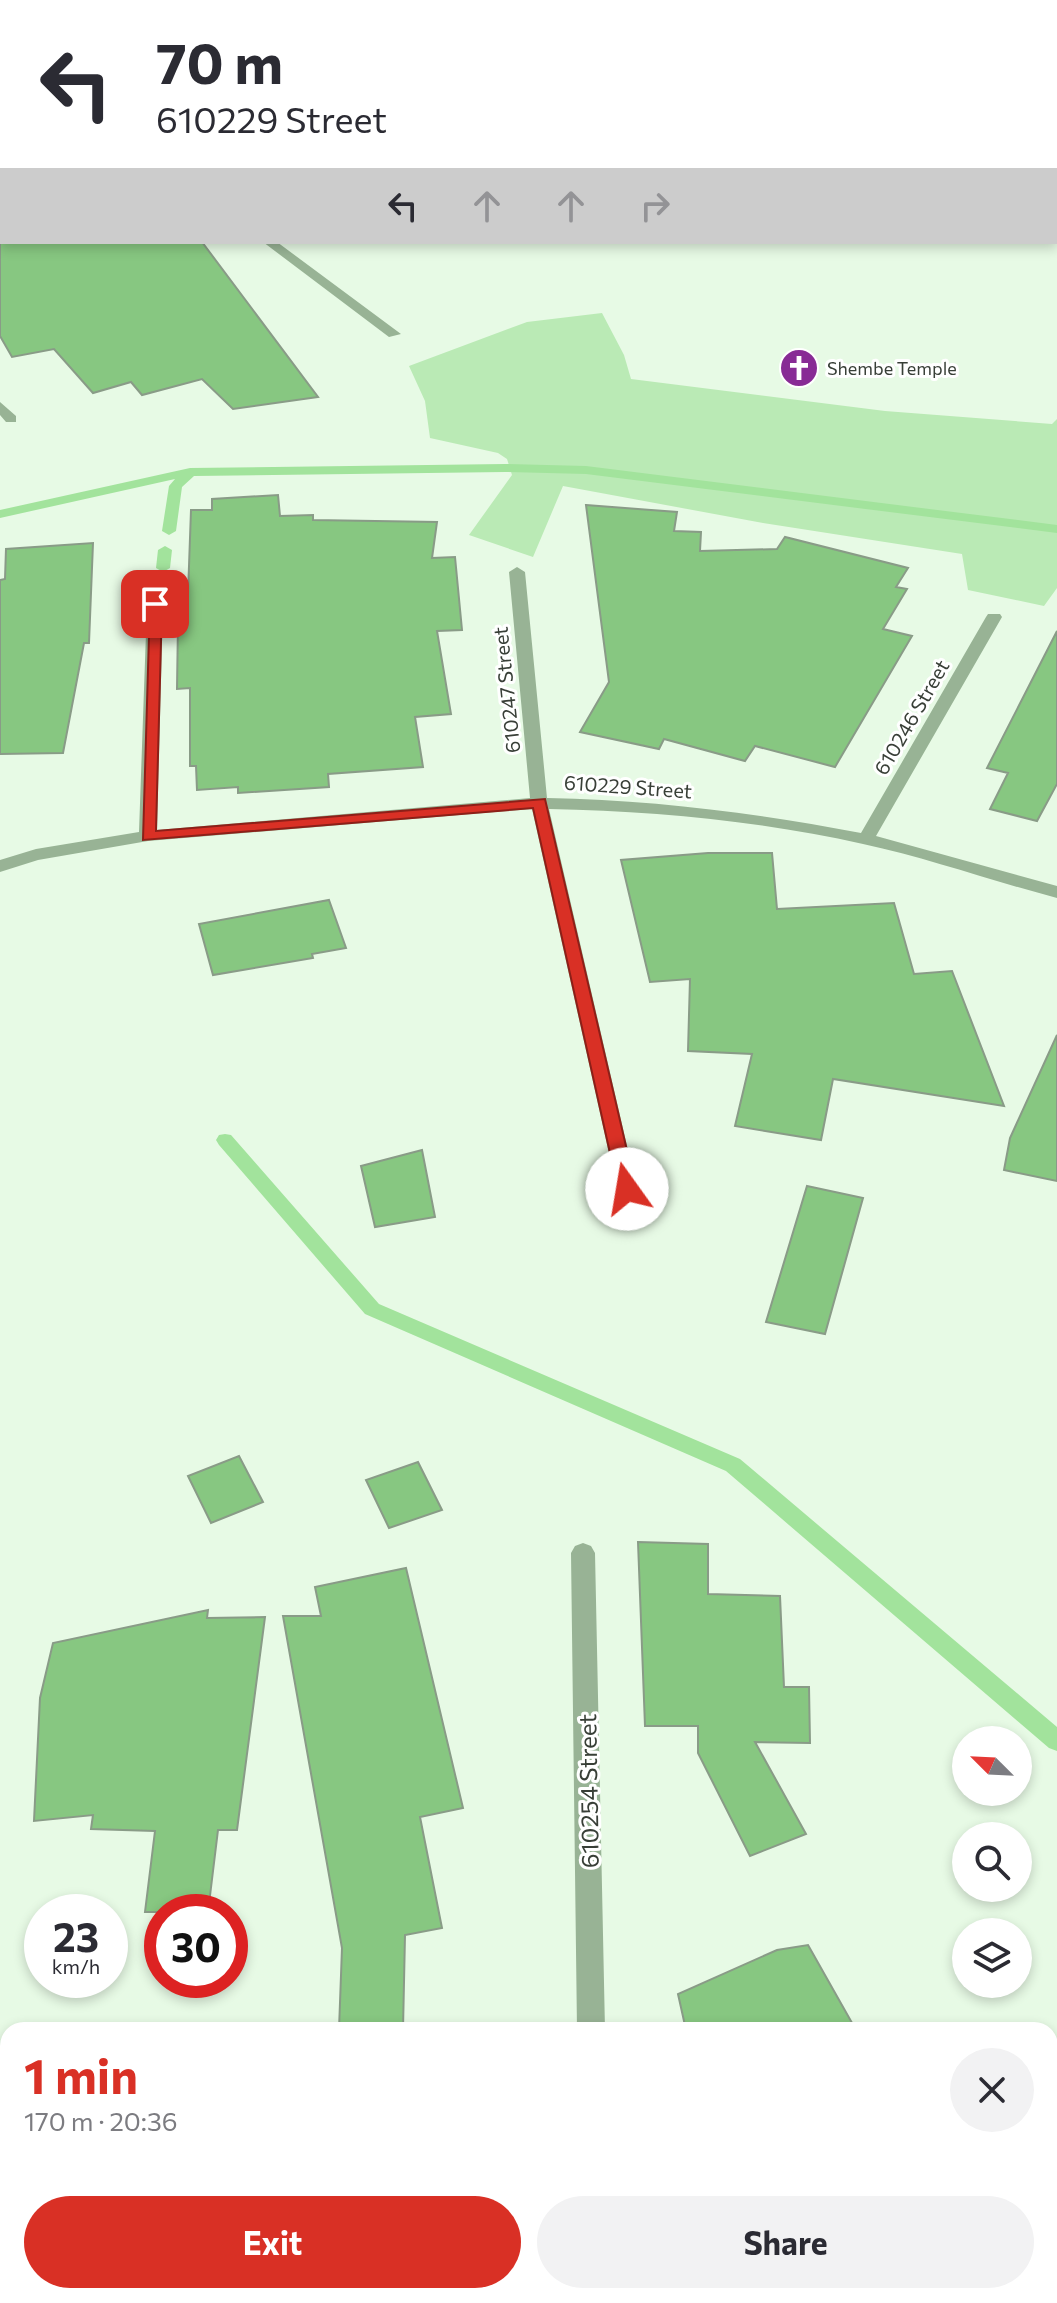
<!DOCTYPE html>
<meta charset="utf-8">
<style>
:root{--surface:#fff;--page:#f2f2f3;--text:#2b2b33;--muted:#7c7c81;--accent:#d93025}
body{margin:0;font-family:Commissioner,sans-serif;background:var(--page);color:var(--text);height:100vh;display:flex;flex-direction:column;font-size:30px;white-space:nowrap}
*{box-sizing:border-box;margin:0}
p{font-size:26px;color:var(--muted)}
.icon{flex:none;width:44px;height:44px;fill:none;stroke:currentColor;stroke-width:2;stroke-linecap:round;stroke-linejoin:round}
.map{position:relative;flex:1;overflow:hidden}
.drawer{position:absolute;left:0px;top:2022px;width:1058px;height:282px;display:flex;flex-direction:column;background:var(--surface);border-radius:24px 24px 0 0;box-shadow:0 4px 12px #0003}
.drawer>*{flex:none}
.guide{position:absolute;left:0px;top:0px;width:1058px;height:244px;box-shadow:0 4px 12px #0003;background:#fff;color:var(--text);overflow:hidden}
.needle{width:52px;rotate:294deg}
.fabs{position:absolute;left:952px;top:1726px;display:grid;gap:16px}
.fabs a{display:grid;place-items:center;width:80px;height:80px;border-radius:50%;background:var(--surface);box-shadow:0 4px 12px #0003;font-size:40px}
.speed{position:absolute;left:24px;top:1894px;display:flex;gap:16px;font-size:40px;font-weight:700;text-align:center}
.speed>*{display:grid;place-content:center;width:104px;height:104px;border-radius:50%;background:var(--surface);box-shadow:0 4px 12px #0003;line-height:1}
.speed small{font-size:20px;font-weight:400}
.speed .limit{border:12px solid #d22;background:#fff;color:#111}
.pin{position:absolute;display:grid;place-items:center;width:68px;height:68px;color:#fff;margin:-34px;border-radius:16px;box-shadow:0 4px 12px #0006}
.me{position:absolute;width:88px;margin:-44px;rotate:347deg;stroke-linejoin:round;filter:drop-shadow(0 0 6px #0008)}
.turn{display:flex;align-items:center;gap:28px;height:168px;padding:0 24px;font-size:36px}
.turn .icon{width:104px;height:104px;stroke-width:2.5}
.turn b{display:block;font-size:56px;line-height:68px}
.lanes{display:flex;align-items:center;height:76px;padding:0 24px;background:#0003;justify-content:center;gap:40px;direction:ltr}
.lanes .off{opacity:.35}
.round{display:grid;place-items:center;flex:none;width:84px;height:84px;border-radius:42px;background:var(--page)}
.head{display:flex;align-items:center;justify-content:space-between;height:136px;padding:0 24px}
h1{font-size:48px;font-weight:700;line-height:60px;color:var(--accent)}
.cta{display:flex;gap:16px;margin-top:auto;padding:16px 24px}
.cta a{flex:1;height:92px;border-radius:48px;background:var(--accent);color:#fff;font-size:32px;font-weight:700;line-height:92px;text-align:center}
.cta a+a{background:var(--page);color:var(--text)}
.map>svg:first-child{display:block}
.green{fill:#baeab5}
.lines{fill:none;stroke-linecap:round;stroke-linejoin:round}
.stream{fill:#a2e39c;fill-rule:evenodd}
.building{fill:#87c781;stroke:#899b87;stroke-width:2}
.minor{fill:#98b395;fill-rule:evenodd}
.route{fill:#d93025;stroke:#8d1f18;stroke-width:2}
.labels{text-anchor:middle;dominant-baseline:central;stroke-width:6;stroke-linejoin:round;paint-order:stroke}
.far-poi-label{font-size:18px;fill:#383f37;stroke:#fff;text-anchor:start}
.street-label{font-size:20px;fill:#383f37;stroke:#fff}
.near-street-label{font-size:24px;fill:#383f37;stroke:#fff}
</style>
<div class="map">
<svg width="1057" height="2303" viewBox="0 0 1057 2303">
<rect width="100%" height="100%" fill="#e7fae5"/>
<path class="green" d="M602,313l22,42 7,24 254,32 167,13 5,-5v169l-13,18 -76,-16 -6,-36 -199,-31 -200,-37 -30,71 -64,-22 43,-60 -5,-16 -9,-6 -68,-15 -5,-37 -16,-35 118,-44z"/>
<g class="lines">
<path class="stream" d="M505,464l81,2 471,59v8l-471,-59 -81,-2 -311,4 -12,11 -6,44 -7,4 -7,-4 7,-45 6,-7 -175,39v-8l190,-42z
M165,546l7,4 -2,18 -7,4 -7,-4 2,-18z
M225,1134l6,1 148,169 361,155 317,268v24l-8,-3 -323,-277 -361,-157 -146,-169 -3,-5 3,-5z"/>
</g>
<path class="building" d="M0,242h202l116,155 -85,12 -31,-30 -60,16 -11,-13 -38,11 -39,-44 -42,8 -12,-21z
M278,495l2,21 33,-1v5l124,2 -5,36 23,-1 7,73 -25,1 14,83 -36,3 8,50 -95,7 1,13 -91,6v-6l-41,3 -1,-24h-6v-78l-13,1 1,-67h9l4,-112h21v-11z
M586,505l91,7 -3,19 27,1 -1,19 77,-2 8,-12 123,31 -12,19 11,2 -24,40 29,7 -77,131 -80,-21 -10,15 -81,-22 -5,10 -79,-17 29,-50z
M93,543l-4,100h-5l-21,110 -63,1v-174l5,-1 1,-30z
M1057,631v153l-20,37 -47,-12 18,-36 -21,-5z
M708,853h64l5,56 117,-6 20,71 38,-3 52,135 -171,-27 -12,61 -86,-14 17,-72 -64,-3 2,-72 -40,3 -29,-122z
M329,900l17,48 -34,6 1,4 -100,17 -14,-51z
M1057,1035v146l-53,-11 6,-32z
M422,1150l13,67 -60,10 -14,-61z
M807,1186l56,12 -38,136 -59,-12z
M239,1456l24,46 -52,21 -23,-47z
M418,1462l24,48 -53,18 -23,-48z
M638,1542l70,2v50l72,2 4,91h25l1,56 -55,-1 51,92 -56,22 -52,-103v-27h-53z
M406,1568l57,240 -43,9 22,111 -37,7 -2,95h-64l3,-82 -59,-332h38l-6,-29z
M208,1610l-1,8 58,-1 -28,213h-19l-10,82h-63l10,-81 -64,-2 2,-14 -59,6 6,-123 13,-55z
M808,1945l48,85h-170l-8,-36 99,-44z"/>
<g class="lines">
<path class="minor" d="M132,0h10v2h-10z
M535,0h12l1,2h-12z
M2,219v8l-2,1v-8z
M263,242h14l124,92 -12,3z
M0,402l16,14v6h-10l-6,-7z
M517,567l8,5 22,226c107,2 209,15 314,35l125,-216 2,-3h12l2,3 -126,219 181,50v12c-65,-17 -129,-40 -194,-54 -103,-23 -208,-33 -314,-35l88,380 -10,7 -10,-7 -85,-380 -384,32 -110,19 -38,12v-12l36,-11 103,-17 8,-228 8,-5 8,5 -6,226 373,-32 -21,-226z
M583,1543l8,3 4,7 10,477h-28l-6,-477 4,-7z
M580,2296h30v7h-30z"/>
</g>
<path class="route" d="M150,601l12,3 -6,227 389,-32 91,390 -2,5h-13l-3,-5 -85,-381 -390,32z"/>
<defs>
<symbol id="church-disc" viewBox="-11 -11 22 22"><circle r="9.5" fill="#882b95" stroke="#fff"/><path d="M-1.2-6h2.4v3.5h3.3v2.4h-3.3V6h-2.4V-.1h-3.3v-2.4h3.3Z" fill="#fff"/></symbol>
</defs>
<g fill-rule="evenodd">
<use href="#church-disc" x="777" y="346" width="44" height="44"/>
</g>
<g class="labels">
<g class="far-poi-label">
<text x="827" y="368">Shembe Temple</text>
</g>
<g class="street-label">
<text transform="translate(506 690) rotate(-96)">610247 Street</text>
<text transform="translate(911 717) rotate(-60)">610246 Street</text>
<text transform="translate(628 786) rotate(4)">610229 Street</text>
</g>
<g class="near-street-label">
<text transform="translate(588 1791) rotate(-91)">610254 Street</text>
</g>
</g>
</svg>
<div class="fabs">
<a><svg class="needle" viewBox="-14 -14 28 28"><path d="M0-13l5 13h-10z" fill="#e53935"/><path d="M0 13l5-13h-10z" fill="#7c7c81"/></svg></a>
<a><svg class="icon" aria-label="search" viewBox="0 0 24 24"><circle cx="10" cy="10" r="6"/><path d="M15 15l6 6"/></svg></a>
<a><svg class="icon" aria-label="layers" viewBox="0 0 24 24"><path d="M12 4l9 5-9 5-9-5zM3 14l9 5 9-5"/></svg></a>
</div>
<div class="speed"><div>23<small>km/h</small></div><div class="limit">30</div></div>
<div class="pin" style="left:155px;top:604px;background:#d93025"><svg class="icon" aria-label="arrive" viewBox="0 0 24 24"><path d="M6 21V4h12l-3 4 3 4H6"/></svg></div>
<svg class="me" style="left:627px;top:1189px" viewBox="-20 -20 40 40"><circle r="19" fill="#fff"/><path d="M0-13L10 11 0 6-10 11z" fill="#d93025"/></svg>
<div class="guide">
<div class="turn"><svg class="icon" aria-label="left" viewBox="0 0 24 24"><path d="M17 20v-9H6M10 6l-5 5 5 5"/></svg><div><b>70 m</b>610229 Street</div></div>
<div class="lanes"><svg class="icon" aria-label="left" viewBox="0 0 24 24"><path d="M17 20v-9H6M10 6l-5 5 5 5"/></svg><svg class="icon off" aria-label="ahead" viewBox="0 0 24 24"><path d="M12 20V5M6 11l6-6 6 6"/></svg><svg class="icon off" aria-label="ahead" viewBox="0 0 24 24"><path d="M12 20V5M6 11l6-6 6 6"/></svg><svg class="icon off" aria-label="right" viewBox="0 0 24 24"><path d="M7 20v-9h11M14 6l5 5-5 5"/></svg></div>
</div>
<section class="drawer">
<div class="head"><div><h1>1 min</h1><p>170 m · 20:36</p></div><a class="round"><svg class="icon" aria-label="close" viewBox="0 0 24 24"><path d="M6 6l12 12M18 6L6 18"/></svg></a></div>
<div class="cta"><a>Exit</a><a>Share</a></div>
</section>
</div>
